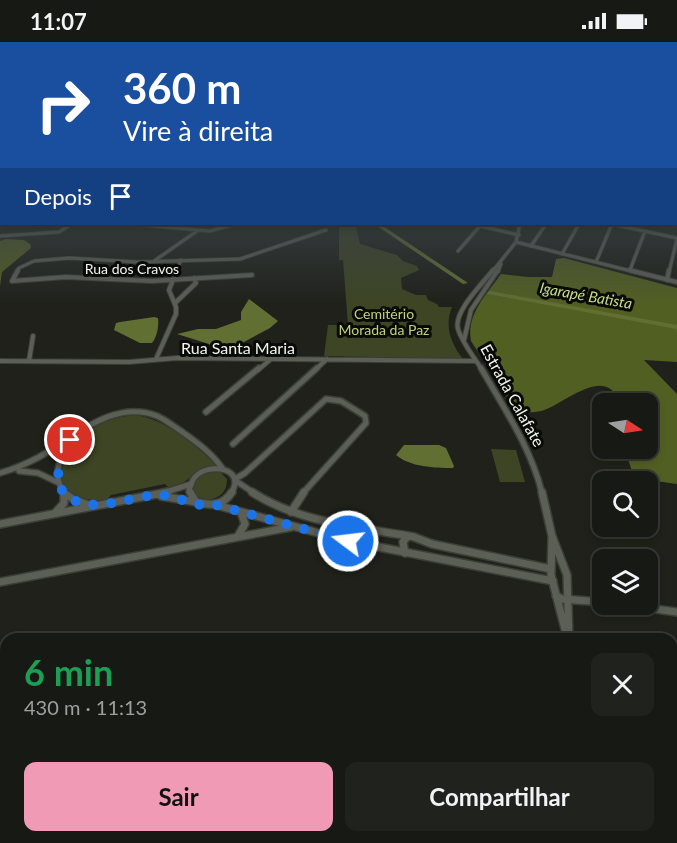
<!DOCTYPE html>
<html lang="pt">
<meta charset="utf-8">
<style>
:root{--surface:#171914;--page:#20221d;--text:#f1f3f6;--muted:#9ea0a0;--line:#363834;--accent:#f09ab5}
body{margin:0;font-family:Lato,sans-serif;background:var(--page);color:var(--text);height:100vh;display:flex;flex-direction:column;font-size:22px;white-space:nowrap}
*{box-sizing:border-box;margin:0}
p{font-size:20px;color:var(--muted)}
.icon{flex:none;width:33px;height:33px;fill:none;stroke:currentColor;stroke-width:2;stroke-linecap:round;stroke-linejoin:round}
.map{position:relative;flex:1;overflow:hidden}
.details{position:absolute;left:0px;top:591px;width:678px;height:210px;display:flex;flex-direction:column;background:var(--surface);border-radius:18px 18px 0 0;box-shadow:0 3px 9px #0003,0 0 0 2px var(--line)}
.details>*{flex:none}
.guide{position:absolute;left:0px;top:0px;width:678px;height:183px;box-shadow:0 3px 9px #0003,0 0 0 2px var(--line);background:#1a4fa0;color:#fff;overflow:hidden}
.needle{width:39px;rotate:102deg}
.controls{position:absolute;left:592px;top:351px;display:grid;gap:12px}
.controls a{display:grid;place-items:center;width:66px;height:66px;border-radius:12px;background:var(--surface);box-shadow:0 3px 9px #0003,0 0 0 2px var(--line);font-size:30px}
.pin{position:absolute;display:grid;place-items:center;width:51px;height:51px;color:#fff;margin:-26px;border:3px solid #fff;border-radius:50%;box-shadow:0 2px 6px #0007}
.me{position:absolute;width:66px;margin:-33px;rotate:285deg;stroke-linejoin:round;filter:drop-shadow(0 0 4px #0008)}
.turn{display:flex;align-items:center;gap:21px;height:126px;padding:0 24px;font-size:27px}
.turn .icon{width:78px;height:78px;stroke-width:2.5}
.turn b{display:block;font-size:42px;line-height:51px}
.then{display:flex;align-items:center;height:57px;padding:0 24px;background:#0003;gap:12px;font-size:22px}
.round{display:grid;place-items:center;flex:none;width:63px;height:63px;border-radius:12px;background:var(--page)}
.summary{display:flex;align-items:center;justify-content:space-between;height:102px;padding:0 24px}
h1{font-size:36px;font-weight:700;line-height:45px;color:#1e9e55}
.button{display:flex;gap:12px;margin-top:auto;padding:12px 24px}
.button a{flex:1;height:69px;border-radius:12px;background:var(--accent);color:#111;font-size:24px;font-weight:700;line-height:69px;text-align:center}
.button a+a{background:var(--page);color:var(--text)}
.status{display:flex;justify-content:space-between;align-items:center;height:42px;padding:0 30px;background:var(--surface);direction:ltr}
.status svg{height:16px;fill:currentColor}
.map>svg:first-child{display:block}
.green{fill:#3d4524}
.forest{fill:#525f23}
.water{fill:#616f33}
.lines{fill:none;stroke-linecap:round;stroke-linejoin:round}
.river{fill:#616f33;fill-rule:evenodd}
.minor-far4-casing{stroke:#3c3e38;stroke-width:4.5}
.minor-far3-casing{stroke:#3c3e38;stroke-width:6}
.minor-far2-casing{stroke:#3c3e38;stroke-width:8}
.minor-far1-casing{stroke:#3c3e38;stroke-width:10}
.minor-casing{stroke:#3c3e38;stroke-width:11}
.minor-far4{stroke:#5c5f56;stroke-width:3}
.minor-far3{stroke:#5c5f56;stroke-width:4}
.minor-far2{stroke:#5c5f56;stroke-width:5}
.minor-far1{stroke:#5c5f56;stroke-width:7}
.minor{stroke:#5c5f56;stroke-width:8}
.route{stroke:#1a73e8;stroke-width:10;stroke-dasharray:0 18}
.labels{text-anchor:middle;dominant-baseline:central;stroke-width:6;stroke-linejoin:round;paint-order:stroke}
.far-street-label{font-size:14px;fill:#f2f4ee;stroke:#090a07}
.far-park-label{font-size:14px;fill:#bed47d;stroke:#090a07}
.far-water-label{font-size:15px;font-style:italic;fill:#c8de86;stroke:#090a07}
.street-label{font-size:16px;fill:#f2f4ee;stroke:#090a07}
</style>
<div class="status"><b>11:07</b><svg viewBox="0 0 49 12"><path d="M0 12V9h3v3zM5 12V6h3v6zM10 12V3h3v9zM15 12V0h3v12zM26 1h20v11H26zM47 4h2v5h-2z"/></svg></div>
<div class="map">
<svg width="677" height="801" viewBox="0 0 677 801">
<rect width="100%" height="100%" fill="#1f211a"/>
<path class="green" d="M339,185h17l4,17 37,11 6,6 14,5 2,4 -18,8 1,11 14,6h10l2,5 9,4 2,3h13c-8,19 -1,37 11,52l-139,-3 4,-31h20l-5,-65h-4z
M135,373c30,4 60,29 81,50 -18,4 -29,18 -46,24l-5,-5 -54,11 -5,6c-31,0 -61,-16 -39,-50 4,-5 7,-11 12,-15 16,-13 35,-19 56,-21z
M491,407l25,1 9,32h-25z
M215,429l6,2 6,6c1,21 -24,27 -36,12l1,-8 13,-11z"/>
<path class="forest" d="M6,197l18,1 6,4 1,4 -29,24 -2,14v-45z
M564,216l113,30v74l-33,-2 33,34v90l-43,-6 -9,-29 23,-1v-44l-29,-1c-12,-41 -57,3 -78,8 -11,2 -18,2 -27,-3l-43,-67c-5,-27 16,-47 30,-67l27,3h24l4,-18z"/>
<path class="water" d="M249,257l29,22 -8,7 -43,23h-14l1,-2 -5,-5 -32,-10 21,-5h18l25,-9v-8z
M154,275l4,1c1,8 -1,19 -6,25h-12l-26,-13 2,-7 4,-1z
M404,403h35l7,3 8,18 -1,2c-18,0 -43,-1 -57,-13z"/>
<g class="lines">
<path class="river" d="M374,182h6l88,59 -5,1z
M490,249l187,34v4l-189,-35 -1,-1z"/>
<defs>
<path id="minor-far4" d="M130,182l80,7 25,-7
M611,182l66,14
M672,182l5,1
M0,194l59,-4 13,-8
M516,200l119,30
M531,204l15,-22
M458,209l22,-25 39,9
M562,212l17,-30
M154,219l43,-30
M596,220l16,-38
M630,228l15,-39
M17,230l2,-4 15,-7 35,-3 68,4 103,-3 86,-29
M176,230l5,-12
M492,230l24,-30 4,-18
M498,230l3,-8
M669,230l8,-33"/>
<path id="minor-far3" d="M18,228l-6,11 54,-4 86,4 100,-6
M629,228l48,12
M667,238l2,-10
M175,261l21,-20 -2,-5
M464,298l7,-30 27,-40
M156,317l20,-45v-7l-7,-17 8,-20
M0,319l129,1 48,-4 298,3
M29,319l4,-25
M258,328l13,-11
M315,328l12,-11
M482,328c-7,-12 -20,-27 -24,-41 -5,-17 25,-46 35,-59"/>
<path id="minor-far2" d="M481,326c23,40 50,80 61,125
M206,370l53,-44
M233,402l84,-76
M19,429l19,2 19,9
M0,431c14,-4 26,-9 39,-16 35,-20 74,-58 118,-41 9,4 16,10 24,15 15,11 30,21 41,37
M235,437l10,-6 81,-74 15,2 24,15 1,7 -63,70
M236,439l18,12
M65,451c-15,-18 -4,-37 7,-54
M163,451l28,-9
M191,451l-2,-3c2,-4 3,-10 6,-13 15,-16 52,-8 36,16"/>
<path id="minor-far1" d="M63,450l10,7 18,7
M190,450l6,10c15,4 27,4 36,-10
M252,450c47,31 108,35 162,45l18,7 119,25
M542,450l10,44 15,39 2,64
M161,454l35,6
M216,463l132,36 205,40
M291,470l13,-20
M55,471l9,-10v-9
M0,482l168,-32
M238,494l7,-12 -4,-12
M552,495l-1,38 16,62
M358,501l5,-8 -2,-8
M405,511l-2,-11 4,-5
M0,540l291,-55
M556,554l6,3 41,3
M620,562l57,8"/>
<path id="minor" d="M672,771l5,1
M599,795l1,6"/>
</defs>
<use href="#minor-far4" class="minor-far4-casing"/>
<use href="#minor-far3" class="minor-far3-casing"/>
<use href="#minor-far2" class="minor-far2-casing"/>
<use href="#minor-far1" class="minor-far1-casing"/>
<use href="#minor" class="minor-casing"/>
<use href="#minor-far4" class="minor-far4"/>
<use href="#minor-far3" class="minor-far3"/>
<use href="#minor-far2" class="minor-far2"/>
<use href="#minor-far1" class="minor-far1"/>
<use href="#minor" class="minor"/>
</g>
<linearGradient id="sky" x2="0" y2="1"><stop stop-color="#11120e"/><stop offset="0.57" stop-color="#3c4349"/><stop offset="1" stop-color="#3c4349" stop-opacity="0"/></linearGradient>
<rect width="677" height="263" fill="url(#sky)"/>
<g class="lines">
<path class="route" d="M70,398l-9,16 -4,26c20,41 68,14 101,13 19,0 39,14 58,10l132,36"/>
</g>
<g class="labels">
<g class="far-street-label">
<text x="132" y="226">Rua dos Cravos</text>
</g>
<g class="far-park-label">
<text x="384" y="271">Cemitério<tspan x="384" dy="16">Morada da Paz</tspan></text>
</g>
<g class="far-water-label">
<text transform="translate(586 253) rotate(10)">Igarapé Batista</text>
</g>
<g class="street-label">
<text x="238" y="305">Rua Santa Maria</text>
<text transform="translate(513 353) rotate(61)">Estrada Calafate</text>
</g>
</g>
</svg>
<div class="controls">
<a><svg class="needle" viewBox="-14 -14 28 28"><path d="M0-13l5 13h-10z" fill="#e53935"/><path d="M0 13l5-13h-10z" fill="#9ea0a0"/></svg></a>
<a><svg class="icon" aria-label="search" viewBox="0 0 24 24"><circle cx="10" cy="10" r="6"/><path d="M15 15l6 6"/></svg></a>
<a><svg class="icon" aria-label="layers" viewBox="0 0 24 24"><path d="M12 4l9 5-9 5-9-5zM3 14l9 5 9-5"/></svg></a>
</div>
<div class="pin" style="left:70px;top:398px;background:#d93025"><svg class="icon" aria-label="arrive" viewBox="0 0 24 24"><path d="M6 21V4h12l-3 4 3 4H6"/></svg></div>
<svg class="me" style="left:348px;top:499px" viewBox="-20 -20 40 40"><circle r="17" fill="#1a73e8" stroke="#fff" stroke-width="3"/><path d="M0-11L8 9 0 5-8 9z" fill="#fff"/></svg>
<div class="guide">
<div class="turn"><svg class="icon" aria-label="right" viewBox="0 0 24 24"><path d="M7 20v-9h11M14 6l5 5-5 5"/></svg><div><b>360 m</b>Vire à direita</div></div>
<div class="then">Depois<svg class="icon" aria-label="arrive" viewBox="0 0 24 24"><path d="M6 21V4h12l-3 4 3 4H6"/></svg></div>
</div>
<section class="details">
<div class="summary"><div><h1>6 min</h1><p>430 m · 11:13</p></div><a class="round"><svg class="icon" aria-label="close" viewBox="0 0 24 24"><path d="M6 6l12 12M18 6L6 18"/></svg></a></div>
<div class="button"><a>Sair</a><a>Compartilhar</a></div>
</section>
</div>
